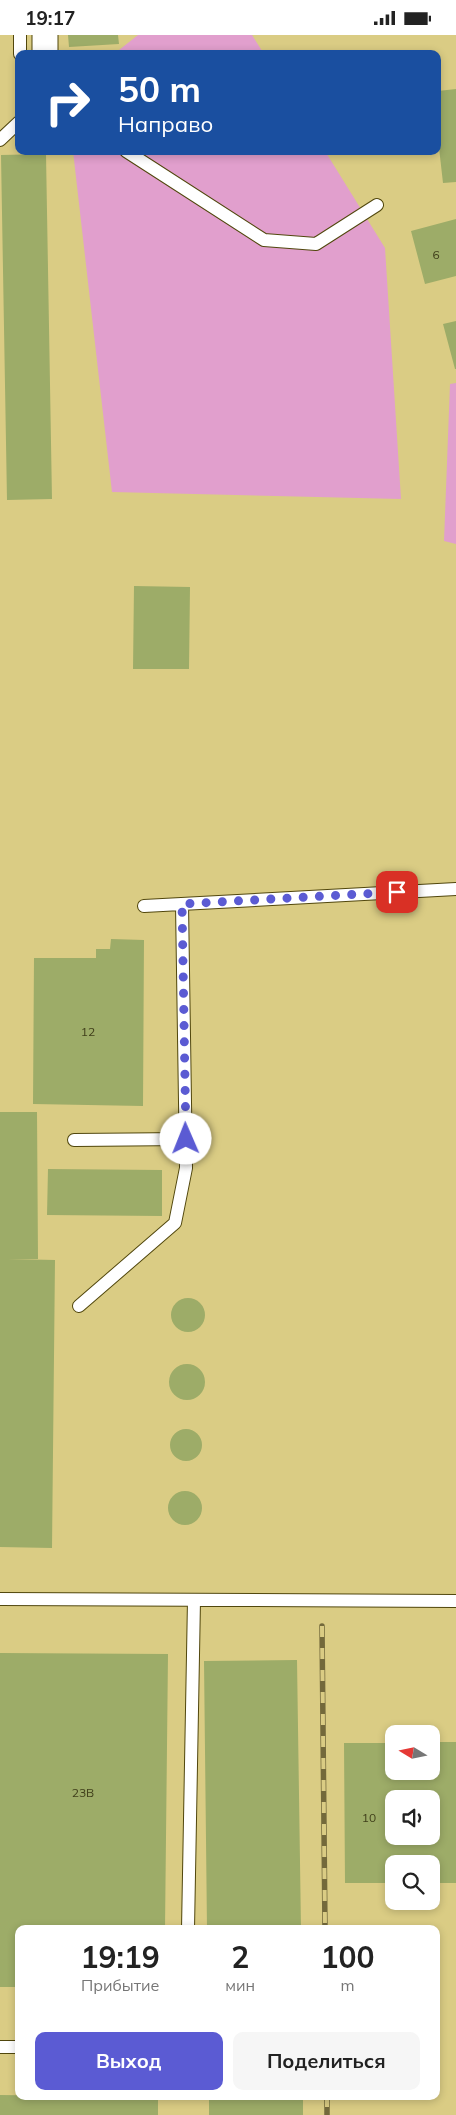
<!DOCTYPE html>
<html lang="ru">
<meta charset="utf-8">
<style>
:root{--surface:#fff;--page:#f6f6f6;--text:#222;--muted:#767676;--accent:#5b5bd3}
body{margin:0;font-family:Mulish,sans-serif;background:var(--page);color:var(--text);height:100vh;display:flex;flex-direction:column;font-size:19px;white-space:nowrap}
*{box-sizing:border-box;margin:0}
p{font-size:16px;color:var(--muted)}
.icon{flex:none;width:28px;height:28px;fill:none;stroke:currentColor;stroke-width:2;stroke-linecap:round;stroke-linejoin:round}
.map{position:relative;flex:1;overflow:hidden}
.details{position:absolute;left:15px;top:1890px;width:425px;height:175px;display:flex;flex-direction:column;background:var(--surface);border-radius:10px;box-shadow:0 2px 8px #0003}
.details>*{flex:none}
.banner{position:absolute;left:15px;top:15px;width:426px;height:105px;border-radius:10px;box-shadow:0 2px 8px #0003;background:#1a4fa0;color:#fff;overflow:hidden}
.needle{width:32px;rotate:280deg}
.tools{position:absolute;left:385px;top:1690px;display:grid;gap:10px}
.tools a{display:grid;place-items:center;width:55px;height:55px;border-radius:10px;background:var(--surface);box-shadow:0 2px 8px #0003;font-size:25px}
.pin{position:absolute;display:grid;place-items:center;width:42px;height:42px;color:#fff;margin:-21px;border-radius:10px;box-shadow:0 2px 8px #0006}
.me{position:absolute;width:55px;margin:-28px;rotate:359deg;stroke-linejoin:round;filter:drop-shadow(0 0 4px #0008)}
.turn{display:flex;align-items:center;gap:18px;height:105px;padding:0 20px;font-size:22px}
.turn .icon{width:65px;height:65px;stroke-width:2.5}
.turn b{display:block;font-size:35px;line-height:42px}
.eta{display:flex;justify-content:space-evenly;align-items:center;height:85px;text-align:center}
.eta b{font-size:30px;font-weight:700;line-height:35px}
.action{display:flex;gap:10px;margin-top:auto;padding:10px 20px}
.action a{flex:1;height:58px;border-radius:10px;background:var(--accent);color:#fff;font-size:20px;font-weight:700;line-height:58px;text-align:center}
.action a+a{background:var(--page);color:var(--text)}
.status{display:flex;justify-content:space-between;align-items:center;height:35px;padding:0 25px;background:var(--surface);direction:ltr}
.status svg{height:14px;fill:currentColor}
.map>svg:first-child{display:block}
.green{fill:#e19fcd}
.building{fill:#9dac68;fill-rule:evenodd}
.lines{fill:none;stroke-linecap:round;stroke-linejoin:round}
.lane-casing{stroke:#51470d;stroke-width:14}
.street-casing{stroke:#51470d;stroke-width:27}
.lane{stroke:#fff;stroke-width:12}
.street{stroke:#fff;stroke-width:25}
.rail-casing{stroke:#73693b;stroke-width:5.5}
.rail{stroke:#dacc84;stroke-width:4;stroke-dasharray:11;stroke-linecap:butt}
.route{stroke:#5b5bd3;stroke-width:9;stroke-dasharray:0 16.2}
.labels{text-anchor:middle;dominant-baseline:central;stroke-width:5;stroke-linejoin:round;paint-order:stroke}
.number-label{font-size:12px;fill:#3f3e1a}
</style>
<div class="status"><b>19:17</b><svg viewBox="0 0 49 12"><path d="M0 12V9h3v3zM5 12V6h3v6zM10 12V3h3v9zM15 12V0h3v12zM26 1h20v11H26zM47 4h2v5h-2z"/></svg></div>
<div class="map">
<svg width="456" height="2080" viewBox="0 0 456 2080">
<rect width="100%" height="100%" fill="#dacc84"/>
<path class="green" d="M138,0h114l12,19h-150z
M73,116h252l60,97 16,251 -289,-7z
M456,348v161l-12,-3 6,-157z"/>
<path class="building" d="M68,0h50l1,9 -50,3z
M456,54v93l-13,1 -5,-44v-48z
M46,119l6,345 -45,1 -6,-345z
M456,184v57l-31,8 -14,-53z
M456,286v48h-1l-12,-45z
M134,551l56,1 -1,82h-56z
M111,904l33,1 -1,166 -110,-2 1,-146h62v-9h14z
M0,1077h37l1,147h-30l47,1 -3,288 -52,-1z
M48,1134l114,1v46l-115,-1z
M171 1280a17 17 0 1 1 34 0a17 17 0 1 1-34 0Z
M169 1347a18 18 0 1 1 36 0a18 18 0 1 1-36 0Z
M170 1410a16 16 0 1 1 32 0a16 16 0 1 1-32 0Z
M168 1473a17 17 0 1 1 34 0a17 17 0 1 1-34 0Z
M0,1618l168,1 -3,275h-146v58h-19z
M297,1625l4,269h-94l-3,-268z
M431,1707h25v141h-25v-19h-37v19h-49l-1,-140h50v28h37zM394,1764h37v37h-37z
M0,2060l158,2v18h-158z
M209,2061h94v19h-94z"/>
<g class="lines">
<defs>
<path id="lane" d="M20,0v19
M0,105l19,-18
M126,116l138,89 52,4 61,-39
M144,871l312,-17
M74,1105l112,-1
M79,1271l96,-83 11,-55 -4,-264
M0,1564l456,2
M188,1894l6,-329
M0,2012h19"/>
<path id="street" d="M45,19v-19"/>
</defs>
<use href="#lane" class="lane-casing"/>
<use href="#street" class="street-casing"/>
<use href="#lane" class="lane"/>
<use href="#street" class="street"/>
<defs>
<path id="rail" d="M322,1591l3,303
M327,2061v19"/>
</defs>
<use href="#rail" class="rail-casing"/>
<use href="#rail" class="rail"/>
</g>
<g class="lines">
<path class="route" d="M186,1104l-4,-235 215,-12"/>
</g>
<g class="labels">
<g class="number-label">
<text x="436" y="219">6</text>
<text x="88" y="996">12</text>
<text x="83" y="1757">23В</text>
<text x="369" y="1782">10</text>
</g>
</g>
</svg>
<div class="tools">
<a><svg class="needle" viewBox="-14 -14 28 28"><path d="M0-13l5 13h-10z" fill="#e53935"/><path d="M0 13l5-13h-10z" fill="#767676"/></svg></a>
<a><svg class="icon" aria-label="sound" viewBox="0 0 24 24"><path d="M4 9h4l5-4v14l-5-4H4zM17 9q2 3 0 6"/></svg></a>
<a><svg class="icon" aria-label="search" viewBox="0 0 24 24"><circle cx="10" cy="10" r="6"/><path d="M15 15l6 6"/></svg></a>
</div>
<div class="pin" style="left:397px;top:857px;background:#d93025"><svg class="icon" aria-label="arrive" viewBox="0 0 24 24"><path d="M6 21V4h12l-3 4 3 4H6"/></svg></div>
<svg class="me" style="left:186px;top:1104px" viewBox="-20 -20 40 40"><circle r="19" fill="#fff"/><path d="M0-13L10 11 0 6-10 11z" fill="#5b5bd3"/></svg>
<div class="banner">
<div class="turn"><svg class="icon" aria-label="right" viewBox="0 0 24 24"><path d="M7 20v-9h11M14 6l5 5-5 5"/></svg><div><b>50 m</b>Направо</div></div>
</div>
<section class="details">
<div class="eta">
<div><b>19:19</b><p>Прибытие</p></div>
<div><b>2</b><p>мин</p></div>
<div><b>100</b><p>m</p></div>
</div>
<div class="action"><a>Выход</a><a>Поделиться</a></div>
</section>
</div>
